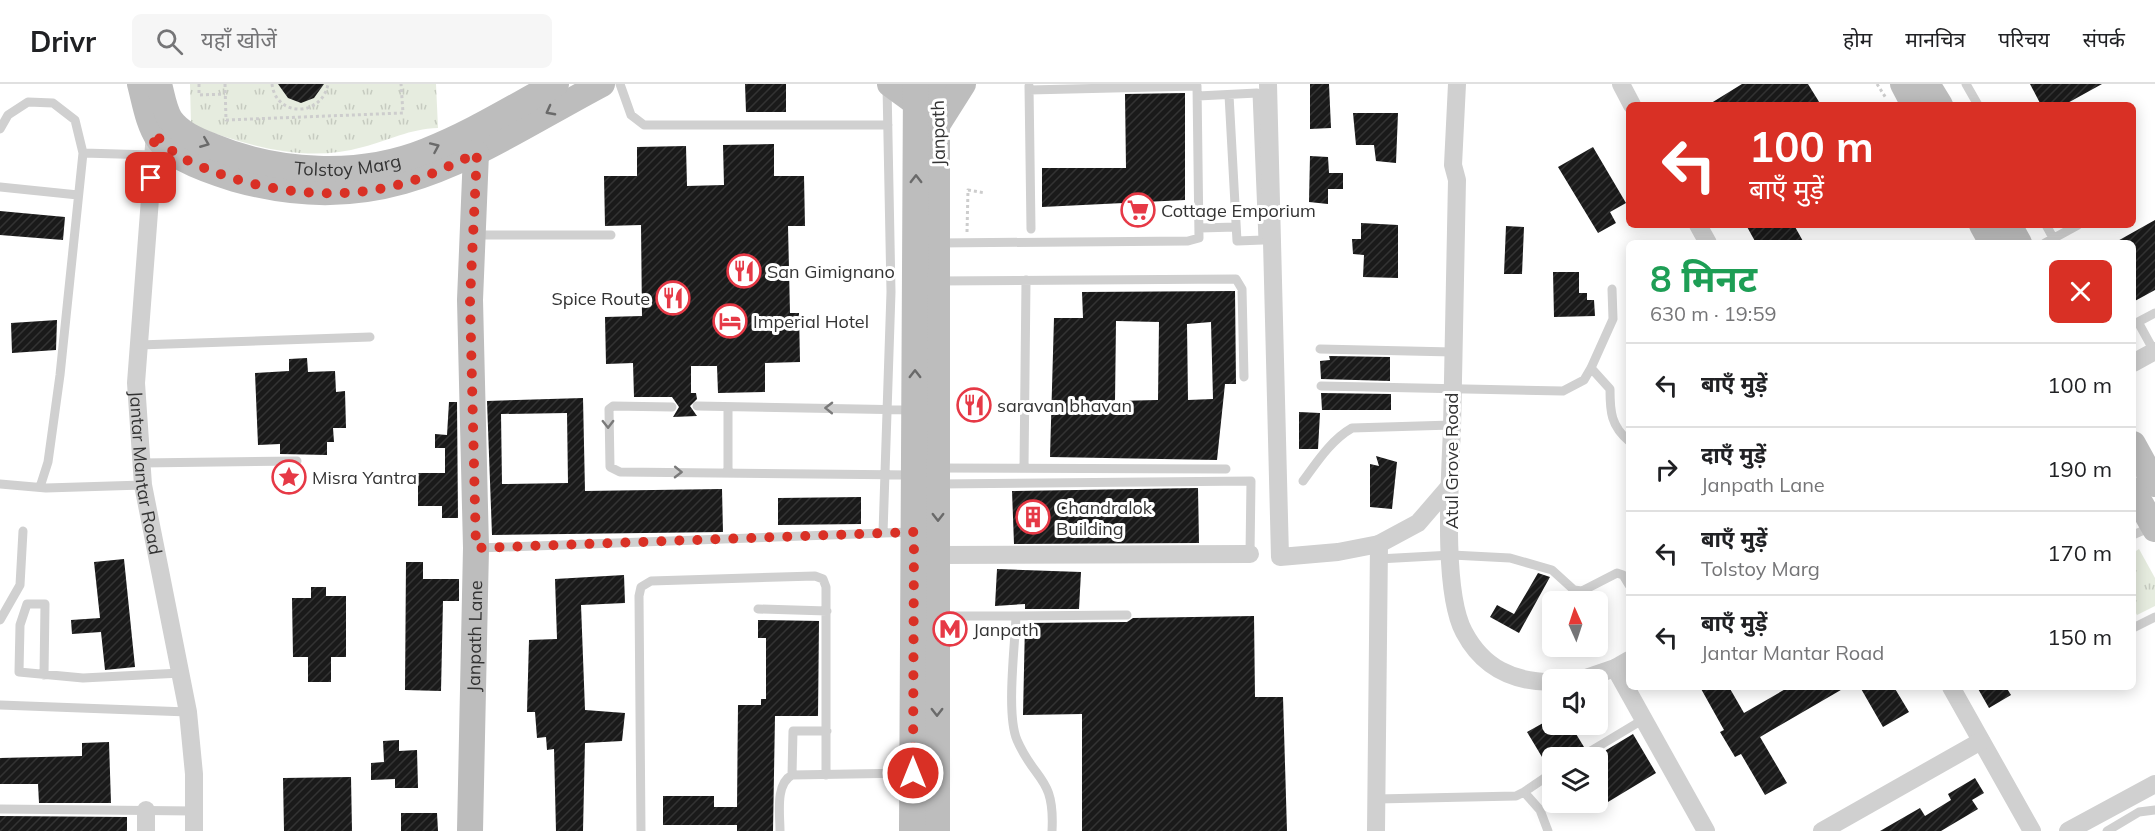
<!DOCTYPE html>
<html lang="hi">
<meta charset="utf-8">
<style>
:root{--surface:#fff;--page:#f6f6f6;--text:#202124;--muted:#757577;--line:#e0e0e0}
body{margin:0;font-family:Mulish,"Noto Sans Devanagari",sans-serif;background:var(--page);color:var(--text);height:100vh;display:flex;flex-direction:column;font-size:22px;white-space:nowrap}
*{box-sizing:border-box;margin:0}
p{font-size:20px;color:var(--muted)}
.icon{flex:none;width:33px;height:33px;fill:none;stroke:currentColor;stroke-width:2;stroke-linecap:round;stroke-linejoin:round}
.map{position:relative;flex:1;overflow:hidden}
.panel{position:absolute;left:1626px;top:156px;width:510px;height:450px;display:flex;flex-direction:column;background:var(--surface);border-radius:9px;box-shadow:0 3px 15px #0003}
.panel>*{flex:none}
.guide{position:absolute;left:1626px;top:18px;width:510px;height:126px;border-radius:9px;box-shadow:0 3px 15px #0003;background:#d93025;color:#fff;overflow:hidden}
.needle{width:39px;rotate:357deg}
.fabs{position:absolute;left:1542px;top:507px;display:grid;gap:12px}
.fabs a{display:grid;place-items:center;width:66px;height:66px;border-radius:9px;background:var(--surface);box-shadow:0 3px 15px #0003;font-size:30px}
.pin{position:absolute;display:grid;place-items:center;width:51px;height:51px;color:#fff;margin:-26px;border-radius:12px;box-shadow:0 3px 9px #0006}
.me{position:absolute;width:66px;margin:-33px;rotate:0deg;stroke-linejoin:round;filter:drop-shadow(0 0 4px #0008)}
.turn{display:flex;align-items:center;gap:21px;height:126px;padding:0 24px;font-size:27px}
.turn .icon{width:78px;height:78px;stroke-width:2.5}
.turn b{display:block;font-size:42px;line-height:51px}
.round{display:grid;place-items:center;flex:none;width:63px;height:63px;border-radius:9px;background:var(--page)}
.summary{display:flex;align-items:center;justify-content:space-between;height:102px;padding:0 24px}
h1{font-size:36px;font-weight:700;line-height:45px;color:#1e9e55}
ul{padding:0;list-style:none}
li{display:flex;align-items:center;gap:18px;height:84px;padding:0 24px;border-top:2px solid var(--line)}
li div{flex:1}
li b{display:block;font-size:22px}
li em{font-style:normal}
header{display:flex;align-items:center;gap:36px;box-sizing:border-box;height:84px;padding:0 30px;background:var(--surface);border-bottom:2px solid var(--line)}
header strong{font-size:28px}
nav{display:flex;gap:33px;margin-inline-start:auto;font-size:21px}
.search{width:420px;height:54px;background:var(--page);display:flex;align-items:center;gap:15px;box-sizing:border-box;padding:0 21px;border-radius:9px;color:var(--muted);font-size:22px}
.map>svg:first-child{display:block}
.grass{fill:url(#grass-tufts)}
.building{fill:url(#building-hatch);fill-rule:evenodd}
.lines{fill:none;stroke-linecap:round;stroke-linejoin:round}
.path{stroke:#cdcdcd;stroke-width:3;stroke-dasharray:3 3;stroke-linecap:butt}
.lane{stroke:#d0d0d0;stroke-width:9}
.street{stroke:#d0d0d0;stroke-width:18}
.secondary{stroke:#bdbdbd;stroke-width:26}
.oneway{stroke:#6a6a6a}
.oneway2{stroke:#7a7a7a}
.route{stroke:#d93025;stroke-width:10;stroke-dasharray:0 18}
.labels{text-anchor:middle;dominant-baseline:central;stroke-width:6;stroke-linejoin:round;paint-order:stroke}
.street-label{font-size:18px;fill:#333;stroke:#fff}
.poi-label{font-size:18px;fill:#333;stroke:#fff;text-anchor:start}
</style>
<header>
<strong>Drivr</strong>
<div class="search"><svg class="icon" aria-label="search" viewBox="0 0 24 24"><circle cx="10" cy="10" r="6"/><path d="M15 15l6 6"/></svg>यहाँ खोजें</div>
<nav><a>होम</a><a>मानचित्र</a><a>परिचय</a><a>संपर्क</a></nav>
</header>
<div class="map">
<svg width="2155" height="747" viewBox="0 0 2155 747">
<defs>
<pattern id="grass-tufts" width="24" height="20" patternUnits="userSpaceOnUse" patternTransform="scale(1.5)"><rect width="24" height="20" fill="#e6ecdf"/><path d="M3 7l-1-3M5 7V3M7 7l1-3M15 17l-1-3M17 17v-4M19 17l1-3" fill="none" stroke="#c6cbc0"/></pattern>
<pattern id="building-hatch" width="6" height="6" patternUnits="userSpaceOnUse" patternTransform="scale(1.5)"><rect width="6" height="6" fill="#1a1a1a"/><path d="M-1 1l2-2M0 6l6-6M5 7l2-2" fill="none" stroke="#333"/></pattern>
</defs>
<rect width="100%" height="100%" fill="#fff"/>
<path class="grass" d="M190,0h246l2,44c-29,1 -48,12 -75,19 -59,17 -117,-2 -172,-22z
M2139,465l16,29v28l-18,9 -4,-7v-55z"/>
<path class="building" d="M278,0h46l-10,14 -13,5 -13,-5z
M745,0h41v28h-40z
M1310,0h19l2,44 -21,1z
M1742,0h66l13,21h-113z
M2030,0h72l-38,21h-23z
M1185,9v107l-143,7v-39h84l-1,-74z
M1353,29h45l-2,50 -20,-2 -2,-16h-18z
M774,60v32h30l1,50h-17l2,87h9l1,49 -35,1v29l-47,1 -1,-27h-26v27h5l1,6 -7,7 7,10 -24,1 6,-10 -7,-10h-38l-1,-34 -27,1 -1,-47 37,-1 -1,-91 -36,1 -1,-50h33v-29l49,-1 1,40 37,-1 -1,-40z
M1593,63l33,56 -16,9 6,11 -18,10 -40,-66z
M1310,72l18,1 1,16h14v16h-15v15l-19,-2z
M0,127l65,6 -2,23 -63,-5z
M2155,136v70l-22,12v-59h-19z
M1361,139l37,2v53l-35,-1 1,-22 -11,-1 -1,-15h9z
M1746,141h48l10,18h-48z
M1506,142l18,1 -2,47h-18z
M1553,188h26v21h8v7h7l1,16 -41,1z
M1235,207l1,93h-11l-8,76 -167,-3 4,-139h29l-1,-26zM1116,237l43,1 -1,78 -43,1zM1211,238l2,77 -25,1 -1,-76z
M57,236l-1,30 -44,3 -1,-30z
M1329,272l61,1v24l-69,-2 -1,-18 10,-1z
M307,274l1,14 27,-1 1,21 9,-1 1,37h-13l1,14h-7v13l-47,-1v-10l-22,1 -3,-72 34,-2v-12z
M1321,309l70,1v16h-69z
M583,314l2,93 137,-2 1,43 -231,3 -5,-134zM567,329l1,70 -66,1 -1,-70z
M449,318h8l1,116h-16v-12h-24v-33h27v-25h-10v-14l12,1z
M1299,328l21,1 -2,36h-19z
M1376,372l21,6 -5,47 -22,-2v-43l9,2z
M1198,404l1,55 -185,1 -2,-53z
M861,413v27l-83,1v-27z
M124,475l11,108 -30,3 -4,-38 -29,2 -1,-14 29,-2 -6,-56z
M406,478h17v17h36v22h-16l-2,90 -36,-1z
M997,485l84,3 -2,37h-54v-5l-30,2z
M1538,489l12,4 -31,56 -29,-16 7,-12 17,9z
M624,491l1,28 -44,2 4,105 40,3 -3,28 -37,2 -2,88h-27l-2,-82 -7,1 -1,-13 -9,1 -2,-26h-8l2,-72 28,-1 -2,-60z
M311,503h15v9h20v61h-15v25h-23v-25h-15l-1,-59h19z
M1254,532l1,81h28l4,134h-205v-117l-59,1 2,-92 102,-1 6,-4z
M758,536l61,1 -1,95h-43l-2,115h-36v-6h-74v-29h51v11h23l1,-102h23v-6h5v-61h-8z
M1700,603h29l15,26 45,-26h57l-86,50 27,46 -22,12 -24,-41 -6,3 -15,-25 4,-2z
M1860,603h34l15,25 -26,15z
M1977,603h29l5,8 -22,13z
M1552,634v6h18l14,23 -12,11h-20v8l-4,1 -21,-35z
M1633,650l23,39 -58,35v-53z
M399,656v11l18,-1 1,38h-23v-9l-24,1v-17l13,-1 -1,-21z
M109,658l2,61h-72l-1,-19h-38v-26l82,-2v-13z
M351,693l1,54h-68l-1,-53z
M1975,694l9,15 -12,7 6,9 -37,22h-61l40,-23 5,8 26,-16 -3,-6z
M401,729h36l1,18h-37z
M0,732l127,1v14h-127z"/>
<g class="lines">
<path class="path" d="M199,0v11l26,-1
M225,0l1,36 177,-7 -2,-29
M272,0c4,34 50,33 56,0
M1877,0l9,14
M967,148l1,-42 17,3"/>
<path class="lane" d="M620,0l11,31 13,10h244
M1966,0l12,21
M1029,2l2,143
M1198,12c20,-1 39,-2 59,-3l6,147 -26,1 -8,-146
M0,45l8,-14 20,-13 25,1 22,17 8,33 -23,222 -12,87 -8,25
M83,69l70,2
M0,103l78,8
M2046,141l10,18
M1200,144l36,-1
M474,151h137
M938,159l250,-2 11,-3 -2,-152 -168,4
M2045,159l33,-18
M938,197l298,-2 6,10 2,88
M139,261l231,-8
M1320,265l133,3
M2154,267l-16,-29 17,-9
M1591,284l19,21c0,23 1,37 19,52
M1321,302l242,5 21,-11 7,-12 22,-49 -1,-30
M697,322l215,4
M672,323l-59,-1 -4,3 1,58 10,5 293,3
M728,323v66
M141,379l156,-2
M938,384l288,1
M1024,384l2,-188
M1303,397c14,-19 28,-41 49,-53l100,-3
M0,400l46,4 97,-3
M938,400l313,-3 -1,73
M883,449l8,-241 -4,-206
M2133,451l18,-8
M479,464l432,-16
M1378,475l74,-4 58,3 42,12 22,20 8,1 35,-18 6,2 6,10
M758,525l69,2
M938,532h78
M0,536l20,-35 3,-54
M2133,544l22,-11
M44,591l1,-71h-18l-7,21 -1,47 64,6 98,-5
M0,621l188,7
M1579,674l65,-39
M792,691l1,-44h34
M1524,708l28,-19
M1377,715l139,-3 8,-4 16,18 8,21
M0,725l194,2
M641,747l-2,-235 2,-9 10,-6 164,-5 8,3 3,8v188
M780,747c0,-17 -5,-47 12,-56l118,-2
M1052,747c3,-55 -17,-49 -35,-91 -11,-26 -2,-94 -1,-124l111,-1
M2107,747l32,-19 16,-2"/>
<g class="street">
<path d="M1268,0l12,473 58,-5 41,-8"/>
<path d="M1457,0l-4,81 4,15c-2,83 -3,166 -5,249 -2,49 -10,162 12,203 19,36 49,50 88,50"/>
<path d="M1621,0l11,21"/>
<path id="s1" d="M158,45l-3,4 -19,250 7,102 45,227 6,62v57"/>
<path d="M1698,141l10,18"/>
<path d="M2133,279l22,-12"/>
<path d="M938,471l312,-1"/>
<path d="M1615,584l91,163"/>
<path d="M1580,596l35,-12 14,-8"/>
<path d="M1951,603l81,144"/>
<path d="M146,747v-21"/>
<path d="M1376,747l3,-287 39,-21 32,-37"/>
<path d="M1822,747l159,-90"/>
<path d="M2068,747l87,-47"/>
</g>
<g class="secondary">
<path d="M140,0c5,19 8,40 19,56 12,18 56,33 76,39 154,43 239,-27 367,-95"/>
<path id="s2" d="M159,0c3,11 5,25 11,35 10,14 26,21 42,27 65,27 147,32 214,5 46,-18 87,-44 130,-67"/>
<path d="M890,0l26,19"/>
<path d="M937,0v747"/>
<path d="M1903,0l11,21"/>
<path d="M1927,0l13,21"/>
<path d="M939,38l24,-38"/>
<path d="M1982,141l10,18"/>
<path d="M2009,141l10,18"/>
<path d="M2133,360l22,40"/>
<path d="M2133,406l22,39"/>
<path id="s3" d="M470,747l6,-283 -6,-248 6,-147"/>
<path d="M912,747l4,-747"/>
</g>
</g>
<defs><path id="oneway-chevron" d="M-2-3.5L2.5 0L-2 3.5" fill="none" stroke-width="1.6" stroke-linecap="round" stroke-linejoin="round" transform="scale(1.5)"/></defs>
<g class="oneway">
<use href="#oneway-chevron" transform="translate(550 27) rotate(152)"/>
<use href="#oneway-chevron" transform="translate(205 59) rotate(22)"/>
<use href="#oneway-chevron" transform="translate(435 63) rotate(-24)"/>
<use href="#oneway-chevron" transform="translate(916 95) rotate(-90)"/>
<use href="#oneway-chevron" transform="translate(915 290) rotate(-90)"/>
<use href="#oneway-chevron" transform="translate(938 433) rotate(90)"/>
<use href="#oneway-chevron" transform="translate(937 628) rotate(90)"/>
</g>
<g class="oneway2">
<use href="#oneway-chevron" transform="translate(829 324) rotate(-179)"/>
<use href="#oneway-chevron" transform="translate(608 340) rotate(89)"/>
<use href="#oneway-chevron" transform="translate(678 388) rotate(1)"/>
</g>
<g class="lines">
<path class="route" d="M151,94l4,-46c12,21 38,32 60,40 67,25 143,30 211,4 17,-7 34,-15 51,-23l-7,147 6,248 438,-16 -1,241"/>
</g>
<defs>
<symbol id="supermarket-ring" viewBox="-11 -11 22 22"><circle r="9.5" fill="#fff" stroke="#e63946" stroke-width="1.5"/><path d="M-6-5.5h2.5l.6 2H6L4.5 2H-2.5L-4.4-4H-6ZM-1.5 3.2a1.3 1.3 0 1 0 .1 0ZM3 3.2a1.3 1.3 0 1 0 .1 0Z" fill="#e63946"/></symbol>
<symbol id="restaurant-ring" viewBox="-11 -11 22 22"><circle r="9.5" fill="#fff" stroke="#e63946" stroke-width="1.5"/><path d="M-5-6h1v4h1v-4h1v4h1v-4h1v5L-1.5 .5V6h-2V.5L-5-1ZM5-6V6H3V1.5H1.5Q1.5-4 5-6Z" fill="#e63946"/></symbol>
<symbol id="hotel-ring" viewBox="-11 -11 22 22"><circle r="9.5" fill="#fff" stroke="#e63946" stroke-width="1.5"/><path d="M-6-4.5h1.5V1H6V5H4.5V3h-9V5H-6ZM-4 0a1.8 1.8 0 1 1 3.6 0ZM.5 0V-2.5h3Q6-2.5 6 0Z" fill="#e63946"/></symbol>
<symbol id="sight-ring" viewBox="-11 -11 22 22"><circle r="9.5" fill="#fff" stroke="#e63946" stroke-width="1.5"/><path d="M0-6L1.8-2.2L6-1.7L2.9 1.2L3.7 5.4L0 3.3L-3.7 5.4L-2.9 1.2L-6-1.7L-1.8-2.2Z" fill="#e63946"/></symbol>
<symbol id="building-ring" viewBox="-11 -11 22 22"><circle r="9.5" fill="#fff" stroke="#e63946" stroke-width="1.5"/><path d="M-4-6H4V6H1V3H-1V6H-4ZM-2.5-4.3h1.7v1.8h-1.7ZM.8-4.3h1.7v1.8H.8ZM-2.5-1h1.7V.8h-1.7ZM.8-1h1.7V.8H.8Z" fill="#e63946"/></symbol>
<symbol id="metro-ring" viewBox="-11 -11 22 22"><circle r="9.5" fill="#fff" stroke="#e63946" stroke-width="1.5"/><path d="M-5.5 5V-5H-3L0 0L3-5H5.5V5H3V-.5L0 4L-3-.5V5Z" fill="#e63946"/></symbol>
</defs>
<g fill-rule="evenodd">
<use href="#supermarket-ring" x="1119" y="107" width="38" height="38"/>
<use href="#restaurant-ring" x="725" y="168" width="38" height="38"/>
<use href="#restaurant-ring" x="654" y="195" width="38" height="38"/>
<use href="#hotel-ring" x="711" y="218" width="38" height="38"/>
<use href="#restaurant-ring" x="955" y="302" width="38" height="38"/>
<use href="#sight-ring" x="270" y="374" width="38" height="38"/>
<use href="#building-ring" x="1014" y="414" width="38" height="38"/>
<use href="#metro-ring" x="931" y="526" width="38" height="38"/>
</g>
<g class="labels">
<g class="street-label">
<text transform="translate(938 49) rotate(-91)">Janpath</text>
<text stroke="none"><textPath href="#s2" startOffset="226">Tolstoy Marg</textPath></text>
<text transform="translate(1451 377) rotate(-90)">Atul Grove Road</text>
<text stroke="none"><textPath href="#s1" startOffset="346">Jantar Mantar Road</textPath></text>
<text stroke="none"><textPath href="#s3" startOffset="195">Janpath Lane</textPath></text>
</g>
<g class="poi-label">
<text x="1161" y="126">Cottage Emporium</text>
<text x="767" y="187">San Gimignano</text>
<text x="650" y="214" text-anchor="end">Spice Route</text>
<text x="753" y="237">Imperial Hotel</text>
<text x="997" y="321">saravan bhavan</text>
<text x="312" y="393">Misra Yantra</text>
<text x="1056" y="423">Chandralok<tspan x="1056" dy="21">Building</tspan></text>
<text x="973" y="545">Janpath</text>
</g>
</g>
</svg>
<div class="fabs">
<a><svg class="needle" viewBox="-14 -14 28 28"><path d="M0-13l5 13h-10z" fill="#e53935"/><path d="M0 13l5-13h-10z" fill="#757577"/></svg></a>
<a><svg class="icon" aria-label="sound" viewBox="0 0 24 24"><path d="M4 9h4l5-4v14l-5-4H4zM17 9q2 3 0 6"/></svg></a>
<a><svg class="icon" aria-label="layers" viewBox="0 0 24 24"><path d="M12 4l9 5-9 5-9-5zM3 14l9 5 9-5"/></svg></a>
</div>
<div class="pin" style="left:151px;top:94px;background:#d93025"><svg class="icon" aria-label="arrive" viewBox="0 0 24 24"><path d="M6 21V4h12l-3 4 3 4H6"/></svg></div>
<svg class="me" style="left:913px;top:689px" viewBox="-20 -20 40 40"><circle r="17" fill="#d93025" stroke="#fff" stroke-width="3"/><path d="M0-11L8 9 0 5-8 9z" fill="#fff"/></svg>
<div class="guide">
<div class="turn"><svg class="icon" aria-label="left" viewBox="0 0 24 24"><path d="M17 20v-9H6M10 6l-5 5 5 5"/></svg><div><b>100 m</b>बाएँ मुड़ें</div></div>
</div>
<section class="panel">
<div class="summary"><div><h1>8 मिनट</h1><p>630 m · 19:59</p></div><a class="round" style="background:#d93025;color:#fff"><svg class="icon" aria-label="close" viewBox="0 0 24 24"><path d="M6 6l12 12M18 6L6 18"/></svg></a></div>
<ul>
<li><svg class="icon" aria-label="left" viewBox="0 0 24 24"><path d="M17 20v-9H6M10 6l-5 5 5 5"/></svg><div><b>बाएँ मुड़ें</b></div><em>100 m</em></li>
<li><svg class="icon" aria-label="right" viewBox="0 0 24 24"><path d="M7 20v-9h11M14 6l5 5-5 5"/></svg><div><b>दाएँ मुड़ें</b><p>Janpath Lane</p></div><em>190 m</em></li>
<li><svg class="icon" aria-label="left" viewBox="0 0 24 24"><path d="M17 20v-9H6M10 6l-5 5 5 5"/></svg><div><b>बाएँ मुड़ें</b><p>Tolstoy Marg</p></div><em>170 m</em></li>
<li><svg class="icon" aria-label="left" viewBox="0 0 24 24"><path d="M17 20v-9H6M10 6l-5 5 5 5"/></svg><div><b>बाएँ मुड़ें</b><p>Jantar Mantar Road</p></div><em>150 m</em></li>
</ul>
</section>
</div>
